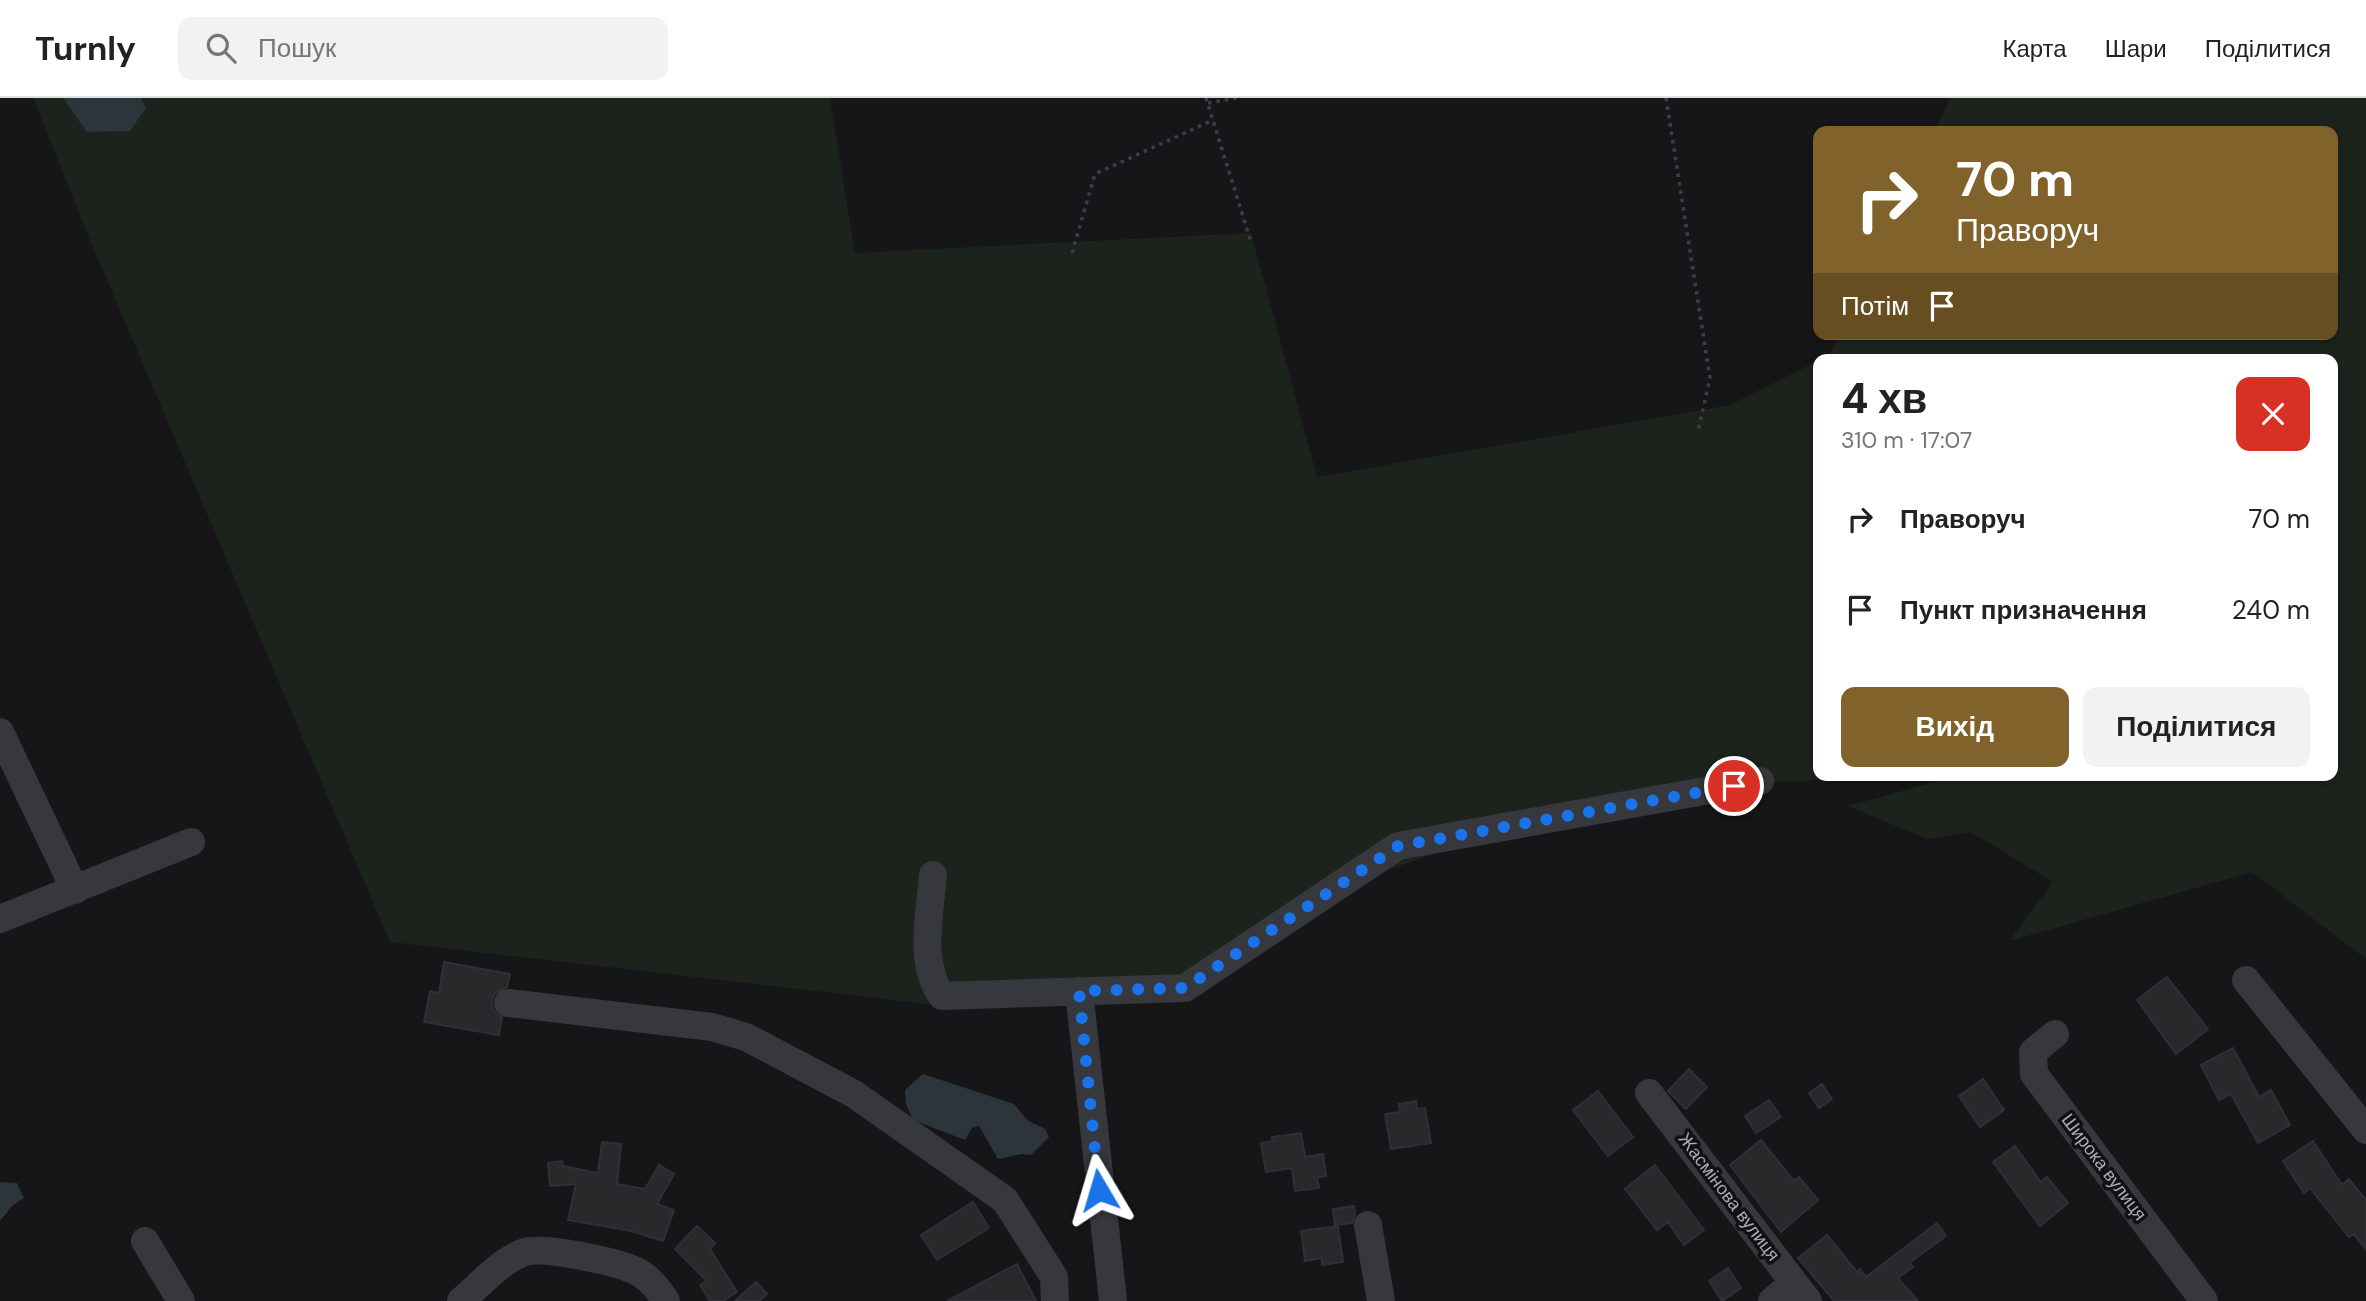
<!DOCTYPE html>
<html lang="uk">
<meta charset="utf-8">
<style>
:root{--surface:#fff;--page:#f2f2f2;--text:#222;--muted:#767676;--line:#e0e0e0;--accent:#80622a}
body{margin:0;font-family:"DM Sans",sans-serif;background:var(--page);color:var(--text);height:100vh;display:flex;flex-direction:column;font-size:26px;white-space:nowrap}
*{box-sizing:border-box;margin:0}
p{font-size:23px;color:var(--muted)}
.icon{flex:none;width:38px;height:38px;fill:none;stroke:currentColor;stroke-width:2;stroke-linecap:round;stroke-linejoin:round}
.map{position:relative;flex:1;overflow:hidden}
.sheet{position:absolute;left:1813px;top:256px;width:525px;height:427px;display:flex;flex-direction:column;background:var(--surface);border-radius:14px;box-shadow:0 2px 5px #0004}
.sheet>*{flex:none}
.hud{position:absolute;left:1813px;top:28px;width:525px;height:214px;border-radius:14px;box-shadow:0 2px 5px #0004;background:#80622a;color:#fff;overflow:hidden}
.pin{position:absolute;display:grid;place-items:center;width:60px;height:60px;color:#fff;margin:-30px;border:4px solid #fff;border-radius:50%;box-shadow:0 2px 7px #0007}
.me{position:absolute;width:77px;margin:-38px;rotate:353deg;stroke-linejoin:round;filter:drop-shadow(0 0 5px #0008)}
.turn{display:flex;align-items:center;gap:24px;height:147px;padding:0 28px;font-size:32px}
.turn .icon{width:91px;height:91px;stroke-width:2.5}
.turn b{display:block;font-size:49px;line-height:60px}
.then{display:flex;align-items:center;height:66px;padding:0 28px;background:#0003;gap:14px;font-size:26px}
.round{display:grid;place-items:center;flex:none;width:74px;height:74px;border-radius:14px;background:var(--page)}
.summary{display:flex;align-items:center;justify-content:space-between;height:119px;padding:0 28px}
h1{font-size:42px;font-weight:800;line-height:52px}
.button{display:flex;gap:14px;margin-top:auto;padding:14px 28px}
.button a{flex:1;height:80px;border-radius:14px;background:var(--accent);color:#fff;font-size:28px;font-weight:800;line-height:80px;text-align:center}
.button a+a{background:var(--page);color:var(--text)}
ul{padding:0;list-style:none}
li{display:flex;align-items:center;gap:21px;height:91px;padding:0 28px}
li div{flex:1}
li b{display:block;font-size:26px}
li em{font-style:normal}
header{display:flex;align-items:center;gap:42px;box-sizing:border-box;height:98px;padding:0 35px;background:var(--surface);border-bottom:2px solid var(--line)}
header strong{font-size:33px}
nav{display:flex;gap:38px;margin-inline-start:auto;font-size:24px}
.search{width:490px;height:63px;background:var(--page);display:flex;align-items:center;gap:18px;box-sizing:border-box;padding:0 24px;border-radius:14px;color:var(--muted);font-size:26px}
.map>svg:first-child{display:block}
.green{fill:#1c231d}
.water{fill:#2c353c}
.building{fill:#29292c;stroke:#303034;stroke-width:2}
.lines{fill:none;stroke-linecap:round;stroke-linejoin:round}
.path{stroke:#3d3f44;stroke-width:3.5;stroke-dasharray:3.5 5;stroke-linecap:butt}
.minor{stroke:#37383d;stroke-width:28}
.route{stroke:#1a73e8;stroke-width:12;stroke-dasharray:0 21.6}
.labels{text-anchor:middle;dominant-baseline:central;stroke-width:7;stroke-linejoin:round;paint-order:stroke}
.street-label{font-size:18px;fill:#a8adb8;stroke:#111113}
</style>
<header>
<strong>Turnly</strong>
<div class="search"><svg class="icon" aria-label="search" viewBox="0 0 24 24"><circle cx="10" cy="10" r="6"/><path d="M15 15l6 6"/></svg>Пошук</div>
<nav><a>Карта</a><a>Шари</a><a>Поділитися</a></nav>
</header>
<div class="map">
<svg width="2366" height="1203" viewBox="0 0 2366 1203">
<rect width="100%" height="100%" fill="#161618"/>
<path class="green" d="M33,0h797l25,155 396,-20 66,244 413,-72 88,-44v414h110l-169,8 -255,47 -192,66 -110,99 -274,9 -538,-62 -303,-709z
M1950,0h416v861l-114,-87 -243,69 44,-59 -82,-50 -44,7 -79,-33 112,-31h373v-416h-510l6,-3 10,-22h494v-203h-398z"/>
<path class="water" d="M63,0h78l5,10 -16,23 -43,1z
M923,976l91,30 13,16 18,9 4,8 -18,18 -10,-1 -23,5 -19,-33 -7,2 -7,12 -52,-20 -7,-16 -1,-14z
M0,1084l17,1 7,15 -12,8 -12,15z"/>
<path class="building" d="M444,864l66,12 -3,13 -12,6 -3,7 1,10 9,8 -3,17 -75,-13 6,-31 9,2z
M2167,879l41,52 -32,25 -39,-54z
M2233,950l26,49 12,-7 19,35 -32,18 -27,-49 -12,6 -18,-35z
M1689,971l18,18 -21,22 -18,-18z
M1983,981l21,31 -24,17 -21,-31z
M1822,986l10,15 -13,9 -10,-15z
M1598,993l35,46 -25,19 -35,-46z
M1769,1002l12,17 -25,16 -11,-17z
M1416,1003l1,8 8,-1 6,35 -40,6 -6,-35 15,-2 -1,-8z
M1301,1035l4,24 18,-3 3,22 -9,2 2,10 -24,3 -3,-23 -26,4 -5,-29 12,-2 -1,-4z
M1761,1042l33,41 5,-4 19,23 -37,32 -51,-67z
M2313,1043l29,44 7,-6 17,21v50l-12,-16 -5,3 -39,-49 -6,5 -21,-32z
M602,1044l19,2 -4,40 28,5 14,-24 15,9 -17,30 17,6 -11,31 -32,-10 -63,-11 8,-36 -26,2 -2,-23 14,-2 1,5 35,7z
M2015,1048l26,36 6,-5 21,26 -28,23 -47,-64z
M1655,1067l49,65 -20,15 -16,-23 -11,8 -32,-41z
M973,1104l16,26 -52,32 -16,-25z
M1354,1108l1,10 -3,7 -17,2 -2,-16z
M1937,1125l9,13 -37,27 4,4 -15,11 20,23h-84l-36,-43 29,-23 30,37 3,-3 6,8z
M697,1128l18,17 -5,6 27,43 -14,9h-13l-10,-16 7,-4 -32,-32z
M1338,1128l5,36 -21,3v-7l-17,3 -4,-30z
M1017,1166l19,37h-89z
M1728,1170l13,20 -19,13 -13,-20z
M756,1184l11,12 -8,7h-24z"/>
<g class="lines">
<path class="path" d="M1206,0l45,144
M1666,0l44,280 -12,53
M1208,5l29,-5
M1072,155l23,-79 118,-54"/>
<path class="minor" d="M0,634l75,158
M933,777c-3,39 -15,88 9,121l243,-8 213,-142 362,-65
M0,821l191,-77
M2246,882l120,150
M1079,893l34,310
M508,905l204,24 34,10 108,57 151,106 49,77 1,24
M2055,936l-22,18 1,22 170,227
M1649,995l159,208
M1368,1127l13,76
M145,1143l36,60
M461,1203c19,-16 40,-41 64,-49 20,-6 92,10 111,19 13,6 23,19 30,30
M1772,1203l22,-18"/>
</g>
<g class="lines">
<path class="route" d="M1099,1092l-20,-199 106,-3 213,-142 336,-60"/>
</g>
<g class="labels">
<g class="street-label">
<text transform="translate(2104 1069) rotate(53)">Широка вулиця</text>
<text transform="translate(1729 1099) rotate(53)">Жасмінова вулиця</text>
</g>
</g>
</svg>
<div class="pin" style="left:1734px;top:688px;background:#d93025"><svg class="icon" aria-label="arrive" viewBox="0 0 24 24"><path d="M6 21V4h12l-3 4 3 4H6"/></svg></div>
<svg class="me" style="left:1099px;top:1092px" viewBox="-20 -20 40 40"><path d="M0-17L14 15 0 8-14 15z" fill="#1a73e8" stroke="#fff" stroke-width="4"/></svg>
<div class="hud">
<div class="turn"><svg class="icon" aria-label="right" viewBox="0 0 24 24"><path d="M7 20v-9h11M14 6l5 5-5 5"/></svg><div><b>70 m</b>Праворуч</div></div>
<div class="then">Потім<svg class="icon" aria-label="arrive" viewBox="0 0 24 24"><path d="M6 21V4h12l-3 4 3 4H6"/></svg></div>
</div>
<section class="sheet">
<div class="summary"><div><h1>4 хв</h1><p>310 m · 17:07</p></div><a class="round" style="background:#d93025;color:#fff"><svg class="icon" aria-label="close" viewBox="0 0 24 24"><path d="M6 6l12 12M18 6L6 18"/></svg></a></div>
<ul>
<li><svg class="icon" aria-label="right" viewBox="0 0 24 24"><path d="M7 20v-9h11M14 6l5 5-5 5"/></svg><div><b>Праворуч</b></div><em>70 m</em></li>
<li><svg class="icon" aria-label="arrive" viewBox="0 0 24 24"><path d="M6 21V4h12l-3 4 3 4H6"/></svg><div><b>Пункт призначення</b></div><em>240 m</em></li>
</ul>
<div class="button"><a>Вихід</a><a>Поділитися</a></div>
</section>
</div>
